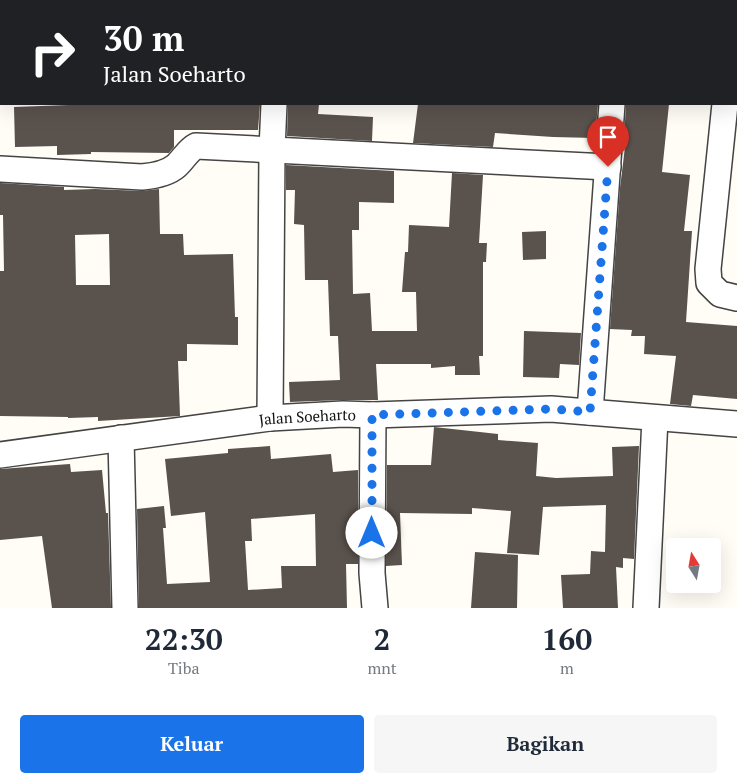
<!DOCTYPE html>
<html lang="id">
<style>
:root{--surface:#fff;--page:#f6f6f7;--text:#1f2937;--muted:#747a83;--accent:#1a73e8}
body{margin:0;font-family:"PT Serif",serif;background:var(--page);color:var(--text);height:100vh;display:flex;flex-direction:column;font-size:19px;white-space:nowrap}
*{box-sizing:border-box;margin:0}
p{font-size:16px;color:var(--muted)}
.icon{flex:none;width:28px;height:28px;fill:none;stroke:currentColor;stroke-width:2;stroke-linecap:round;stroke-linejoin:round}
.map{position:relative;height:608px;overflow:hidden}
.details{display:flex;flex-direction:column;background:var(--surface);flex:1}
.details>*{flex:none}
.guide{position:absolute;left:0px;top:0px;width:738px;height:105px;box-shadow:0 5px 20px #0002;background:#202124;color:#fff;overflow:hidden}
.needle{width:32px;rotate:349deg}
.tools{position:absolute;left:666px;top:538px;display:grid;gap:10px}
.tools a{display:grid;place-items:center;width:55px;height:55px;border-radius:5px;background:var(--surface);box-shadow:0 5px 20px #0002;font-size:25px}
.pin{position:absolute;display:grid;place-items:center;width:42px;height:42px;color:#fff;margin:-51px -21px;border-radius:50% 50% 50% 0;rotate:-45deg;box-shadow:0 0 5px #0007}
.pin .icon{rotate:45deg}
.me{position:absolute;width:55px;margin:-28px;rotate:0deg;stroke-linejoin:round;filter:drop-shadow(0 0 4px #0008)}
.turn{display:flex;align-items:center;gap:18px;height:105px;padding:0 20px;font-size:22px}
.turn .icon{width:65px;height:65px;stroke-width:2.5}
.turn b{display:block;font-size:35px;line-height:42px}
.eta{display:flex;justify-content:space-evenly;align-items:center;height:85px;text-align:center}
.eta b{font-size:30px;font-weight:600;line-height:35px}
.action{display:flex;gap:10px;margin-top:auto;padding:10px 20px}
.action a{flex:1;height:58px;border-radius:5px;background:var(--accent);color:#fff;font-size:20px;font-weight:600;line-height:58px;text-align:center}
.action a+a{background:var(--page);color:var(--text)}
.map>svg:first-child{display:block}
.building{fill:#5a524d;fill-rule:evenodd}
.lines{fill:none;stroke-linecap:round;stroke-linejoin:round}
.minor-casing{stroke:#444;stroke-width:28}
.minor{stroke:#fff;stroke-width:25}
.route{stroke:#1a73e8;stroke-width:9;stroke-dasharray:0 16.2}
.labels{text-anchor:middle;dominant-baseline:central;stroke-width:5;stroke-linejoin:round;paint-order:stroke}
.street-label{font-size:15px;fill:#111;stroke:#fff}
</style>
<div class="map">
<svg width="737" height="608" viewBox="0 0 737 608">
<rect width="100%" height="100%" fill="#fffdf5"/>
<path class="building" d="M96,104h164l-2,26h-84v17l-5,6 -78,-1v2l-34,1v-9l-42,1 -1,-40z
M288,104h31l-1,10 55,3 -1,24 -85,-5z
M418,104h180l-3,34 -42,-1 -58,-4 -2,14 -80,-4z
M626,104h43l-7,68 28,3 -6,56h8l-6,91 51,4v73l-44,-4 -2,11 -21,-2 6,-48 -32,-2 1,-18h-14l1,-6 -22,-1 10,-141 6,-49h-2z
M286,165l108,6v32l-35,-1v28h-7l1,64 17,-1 2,38h45l-1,-39h-14l3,-40h3l1,-27 40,2 3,-54 31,2 -4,68h8l-1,19h-3v94h-4l1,19h-25v-9l-24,2v-4h-55l2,36h-36l-52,2 -1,-20 51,-2 -2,-44h-8l-2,-56h-23l-1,-55 -10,-1 1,-34h-9z
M0,183l64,4v3l31,-1 46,2 18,-2 1,45h23l1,21 49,-1 2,63h3v28l-51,-1v17h-9l2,55 -82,5v-4l-30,1v-1l-68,-1v-145h4l-1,-56h-3zM109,234l1,51h-34l-1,-50z
M546,231v28l-23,1 -1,-28z
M524,331l57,2 -2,32 -19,-1 -1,14 -36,-1z
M434,427l64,7v6l40,3 -2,33 20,2 57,-2 -1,-29 27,-1 -5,113 -11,-1v10l-7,-1 2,41h-55l-2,-33 29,-1 1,-23 14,1 1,-47 -63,2 -4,48 -32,-2 4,-42 -39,-3v6l-72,-1 2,52 -16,1 1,-101h44z
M270,446l1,13 60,-5 2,18 25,-2v94h-12l1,44h-208l-2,-99 27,-3 2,22h-3l4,56 43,-2 -5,-70 -34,4 -6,-57 63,-6v-4zM315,514l1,52h-35l1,22 -34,2 -3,-49h7l-1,-22z
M70,464l1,8 31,-2 4,43h2l3,95h-59l-10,-72 -42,4v-71z
M475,552l43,3 -1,53h-46z"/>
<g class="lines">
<defs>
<g id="minor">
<path d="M7,1v-1"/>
<path d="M280,1v-1"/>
<path d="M388,1v-1"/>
<path d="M620,1v-1"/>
<path d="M736,3l1,-3"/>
<path d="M0,63l1,-10"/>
<path d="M725,104l-17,165 1,14 11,11 17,4"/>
<path d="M0,169l142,8c11,-1 26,-4 34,-11 7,-6 12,-16 20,-20l412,21"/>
<path d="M590,412l22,-308"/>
<path d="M373,415l-1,158 3,35"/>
<path d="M270,418l2,-268 2,-46"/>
<path d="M121,438l4,170"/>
<path id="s1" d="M0,455l270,-37 73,-4 30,1 178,-6 186,15"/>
<path d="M646,608l9,-190"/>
</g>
</defs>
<use href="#minor" class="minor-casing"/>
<use href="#minor" class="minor"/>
</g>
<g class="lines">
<path class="route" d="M372,533v-118l179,-6 39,3 18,-245"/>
</g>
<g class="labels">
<g class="street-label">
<text stroke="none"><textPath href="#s1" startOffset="310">Jalan Soeharto</textPath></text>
</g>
</g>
</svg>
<div class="tools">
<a><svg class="needle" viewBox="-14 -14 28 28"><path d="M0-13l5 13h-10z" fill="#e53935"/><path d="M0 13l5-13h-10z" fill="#747a83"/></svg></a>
</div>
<div class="pin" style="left:608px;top:167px;background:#d93025"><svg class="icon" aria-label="arrive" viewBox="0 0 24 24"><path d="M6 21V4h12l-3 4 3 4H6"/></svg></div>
<svg class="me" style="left:372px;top:533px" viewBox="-20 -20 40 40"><circle r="19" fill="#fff"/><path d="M0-13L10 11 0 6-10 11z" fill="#1a73e8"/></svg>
<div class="guide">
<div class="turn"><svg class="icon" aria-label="right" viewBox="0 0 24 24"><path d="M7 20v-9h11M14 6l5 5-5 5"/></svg><div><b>30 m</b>Jalan Soeharto</div></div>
</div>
</div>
<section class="details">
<div class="eta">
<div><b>22:30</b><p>Tiba</p></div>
<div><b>2</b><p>mnt</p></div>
<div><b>160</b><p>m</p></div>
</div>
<div class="action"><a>Keluar</a><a>Bagikan</a></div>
</section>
